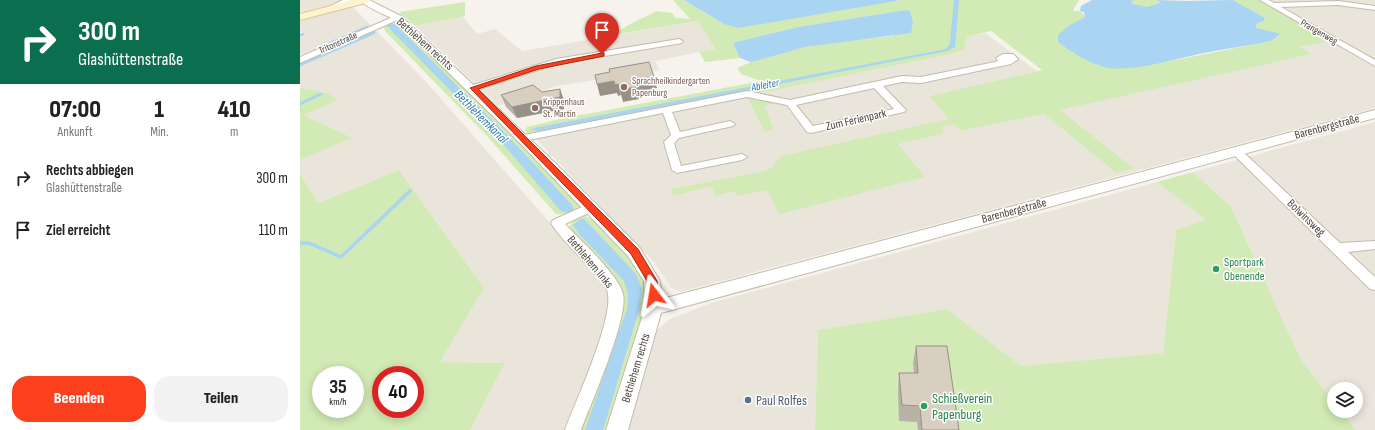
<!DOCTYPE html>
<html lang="de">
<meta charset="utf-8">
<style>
:root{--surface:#fff;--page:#f2f2f2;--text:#222;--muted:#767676;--accent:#fc3f1d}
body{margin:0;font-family:"Sofia Sans Condensed",sans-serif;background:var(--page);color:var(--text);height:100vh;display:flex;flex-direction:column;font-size:15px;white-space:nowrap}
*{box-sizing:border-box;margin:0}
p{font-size:13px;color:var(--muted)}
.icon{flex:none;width:22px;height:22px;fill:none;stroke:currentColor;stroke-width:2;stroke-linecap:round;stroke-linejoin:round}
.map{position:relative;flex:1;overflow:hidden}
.drawer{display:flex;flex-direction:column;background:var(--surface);width:300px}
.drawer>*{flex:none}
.top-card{background:#0b6e4f;color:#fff;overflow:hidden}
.fabs{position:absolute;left:1027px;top:382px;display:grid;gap:8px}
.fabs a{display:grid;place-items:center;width:36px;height:36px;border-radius:50%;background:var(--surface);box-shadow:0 2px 10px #0003;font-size:20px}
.speed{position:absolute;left:12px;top:366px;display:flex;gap:8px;font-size:20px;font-weight:700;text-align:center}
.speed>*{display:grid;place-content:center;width:52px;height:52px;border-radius:50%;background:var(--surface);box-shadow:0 2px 10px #0003;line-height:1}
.speed small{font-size:10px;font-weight:400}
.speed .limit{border:6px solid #d22;background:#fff;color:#111}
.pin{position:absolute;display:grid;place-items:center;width:34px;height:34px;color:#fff;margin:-41px -17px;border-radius:50% 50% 50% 0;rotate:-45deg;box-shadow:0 0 4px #0007}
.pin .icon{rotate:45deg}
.me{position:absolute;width:44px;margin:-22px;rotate:346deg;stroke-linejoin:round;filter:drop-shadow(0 0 3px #0008)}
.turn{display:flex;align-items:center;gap:14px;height:84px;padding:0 12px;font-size:18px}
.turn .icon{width:52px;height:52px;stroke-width:2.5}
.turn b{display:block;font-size:28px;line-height:34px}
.eta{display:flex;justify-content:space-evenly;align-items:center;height:68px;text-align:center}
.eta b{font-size:24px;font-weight:800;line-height:28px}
.action{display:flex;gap:8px;margin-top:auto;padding:8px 12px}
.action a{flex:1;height:46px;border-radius:16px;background:var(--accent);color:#fff;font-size:16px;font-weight:800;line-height:46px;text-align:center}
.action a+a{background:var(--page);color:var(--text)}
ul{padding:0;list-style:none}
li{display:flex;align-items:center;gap:12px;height:52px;padding:0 12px}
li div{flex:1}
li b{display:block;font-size:15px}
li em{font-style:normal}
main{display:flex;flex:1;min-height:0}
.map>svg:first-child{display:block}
.residential{fill:#eae5da}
.green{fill:#d2eab5;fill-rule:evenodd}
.water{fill:#a9d4f2}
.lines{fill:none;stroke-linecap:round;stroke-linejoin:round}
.stream-far2{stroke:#a9d4f2;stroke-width:2.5}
.stream-far1{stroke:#a9d4f2;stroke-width:3}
.stream{stroke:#a9d4f2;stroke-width:3.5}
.minor-casing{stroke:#c2bbae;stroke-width:2}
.tertiary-casing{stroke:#c2bbae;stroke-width:2}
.secondary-casing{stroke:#d6c79b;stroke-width:2}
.minor{fill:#fff;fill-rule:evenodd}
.tertiary{fill:#fff;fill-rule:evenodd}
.secondary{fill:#fff3cd;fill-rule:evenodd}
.wall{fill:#bab2a6}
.shaded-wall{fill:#979187}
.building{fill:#d8cfc1;stroke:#979187}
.route{fill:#fc3f1d;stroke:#a42913}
.education-dot{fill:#8d6e63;stroke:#fff;stroke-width:1.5}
.leisure-dot{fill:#2e9e5b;stroke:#fff;stroke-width:1.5}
.service-dot{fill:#5c6f8a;stroke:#fff;stroke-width:1.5}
.labels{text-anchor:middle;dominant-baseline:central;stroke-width:3;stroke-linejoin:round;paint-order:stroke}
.far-street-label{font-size:10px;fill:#4b4439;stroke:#fff}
.far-education-label{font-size:10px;fill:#785e54;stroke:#fff;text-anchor:start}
.far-water-label{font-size:11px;font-style:italic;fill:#2e7ab2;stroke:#fff}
.street-label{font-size:12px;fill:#4b4439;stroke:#fff}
.leisure-label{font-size:12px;fill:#27864d;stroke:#fff;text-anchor:start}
.water-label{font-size:13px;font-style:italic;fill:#2e7ab2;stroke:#fff}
.near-leisure-label{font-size:14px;fill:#27864d;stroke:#fff;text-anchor:start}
.near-service-label{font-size:14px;fill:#4e5e75;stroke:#fff;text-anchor:start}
</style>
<main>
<section class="drawer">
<div class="top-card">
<div class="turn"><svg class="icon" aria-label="right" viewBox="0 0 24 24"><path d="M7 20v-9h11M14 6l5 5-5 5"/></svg><div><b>300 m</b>Glashüttenstraße</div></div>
</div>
<div class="eta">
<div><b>07:00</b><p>Ankunft</p></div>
<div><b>1</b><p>Min.</p></div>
<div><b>410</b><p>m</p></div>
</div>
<ul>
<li><svg class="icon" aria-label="right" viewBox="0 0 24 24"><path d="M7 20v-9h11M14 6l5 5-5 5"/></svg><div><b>Rechts abbiegen</b><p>Glashüttenstraße</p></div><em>300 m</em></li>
<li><svg class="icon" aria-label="arrive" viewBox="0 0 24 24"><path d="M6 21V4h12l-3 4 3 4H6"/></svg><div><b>Ziel erreicht</b></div><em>110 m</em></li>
</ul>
<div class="action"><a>Beenden</a><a>Teilen</a></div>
</section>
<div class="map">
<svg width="1075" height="430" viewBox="0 0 1075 430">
<rect width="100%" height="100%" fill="#f6f3ec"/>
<path class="residential" d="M0,0h40l-14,7 -26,6z
M968,0h107v61z
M49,7h4l75,77 180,205 3,23 -44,118h-97l35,-67 -65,-1 44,-74 -85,-118 -81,33 -18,-29v-14l51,-22 -51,-17v-63l4,-3 -4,-1v-19l3,-1 -3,-4v-9z
M162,16l15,18 18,-5 27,22 176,-30 17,28 -60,12 5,9 -103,16 -59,20 -83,-80z
M685,33l52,38 -108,25 31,35 84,-17 72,59 -57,-63 253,-56 -14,-7 32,-6 45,25v42l-695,184 -9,-4 -16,-25 -120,-125 412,-83 17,-5 3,-12 2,-2z
M1075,122v308h-19l-15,-19h15v-22h-22v13l-33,-42 -70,-153 -38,-35z
M857,182l50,38 -31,10 -13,123 -142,13 -74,-57 -129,21 -3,100h-190l24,-86 9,-15 12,-10 41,-16z"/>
<path class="green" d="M373,0h11l40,24 177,-24h178l-5,8v3h6l6,6 -18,9 19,33 12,7 66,-4 106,-21 10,-6 -25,-7 1,-6 7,-1 1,-3 -32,-18h26l71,41 -31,6 13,7 -252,56 73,58 -17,5 -72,-59 -84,17 -6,-7 -13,3 4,6 -47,11 27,33 -146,37 -12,-24 -30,6 -4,-5 -17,5 -5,-10 -38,10 -1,-7 93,-18 7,-4 9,-11 168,-37 -20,-23 113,-26 -51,-39 -22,5 -2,2 -3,12 -17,5 -192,39 -225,41 -5,-5 2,-3 33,-8 201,-38 -20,-7 -4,-6c49,-23 104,-26 157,-32l12,-26 -108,17 -65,16 7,15 -35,4 -6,-10 16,-3 -17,-28 -86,14 18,-11 27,-13 15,2 4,5 14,1z
M835,0h22l5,3c-8,5 -24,7 -31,-1z
M165,2v14l-50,10 -16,-14z
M90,23h8l80,74 102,109 -14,8h-10l-70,-79 -101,-104 -2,-6z
M73,31l5,1 -78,34v-5z
M0,88l27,5 11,7 -35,15 49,23 -52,22z
M447,97l29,6 -11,3 8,23 -8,3z
M99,170l85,118 -44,74 65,1 -35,67h-170v-256l18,29zM21,375h34v34h-34zM81,375h34v34h-34z
M893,172l38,35 70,153 33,42v9h7l15,19h-541l3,-100 129,-21 74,57 142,-13 13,-123 30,-10 -49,-38z
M285,216c16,5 55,49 61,66 2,6 2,13 2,19l-38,129h-31l41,-135 -49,-62 -2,-5 4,-7z"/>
<path class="water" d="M384,0h217l-163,28 -14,-4z
M654,0h5l-4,47 -8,4 -408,80 -8,-1 3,-2 412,-79 4,-5z
M792,0h43l-4,2 2,2 14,3 14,-4 -4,-3 29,1 47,-1 32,18 -1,3 -7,2 -1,5 25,6 -10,7c-24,5 -48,8 -72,13 -29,6 -61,17 -90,14 -15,-2 -40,-17 -51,-26v-7l10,-9 17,-9 -1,-5 -4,-1 1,-5z
M606,10l4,1 3,11 -2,11 -106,14 -54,15 -11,-4 -7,-15 65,-16z
M90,24h5l111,110 66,71 2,4 -5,4 -8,-2 -57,-66 -118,-120z
M281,219h3l4,4 48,51 6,15 -2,18 -37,123h-18l42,-121 1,-15 -4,-13 -44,-46 -7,-10z"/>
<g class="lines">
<path class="stream-far2" d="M0,35l3,-1
M19,48l48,-21
M0,65l74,-32"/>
<path class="stream-far1" d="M0,104l21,-10"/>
<path class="stream" d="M0,243h9l32,14 69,-66"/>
<defs>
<path id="minor" d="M43,0h9l-15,10h-6v-4z
M960,0h9l5,3 64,-2 37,5v4l-37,-5 -57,2 94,53v6z
M95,16l7,2 -102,45v-6z
M379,39l4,2 -1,2 -125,21 -81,26h-6l-2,-2 2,-2 86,-27z
M703,54h10l5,5 -7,5 -90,19 -19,-1 -19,4 21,22 2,2 -2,2 -93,21 -4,-1 -20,-27 -40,-8 -75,15 8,20 50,-11 5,3 -2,2 -54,12 -5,5 7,23 61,-12 5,3 -5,3 -65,13 -5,-3 -8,-28 7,-7 -8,-22 -139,28 -5,-3 5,-3 223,-44 43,9 112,-24 19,1 74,-15 3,-1 -2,-3zM574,88l20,21 -81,17 -17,-21z
M936,148l4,1 100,94 35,-2v8l-27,3 27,25v13l-5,-1 -138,-136 -1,-2 1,-2z
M291,203l6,4 -2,3 -30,14c15,16 53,50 58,70 6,23 -32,110 -42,136h-16c9,-25 54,-121 41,-142 -15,-24 -40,-41 -55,-65l2,-3z"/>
<path id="tertiary" d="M61,0h8l32,16 151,144 88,88 20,33 2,18 713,-189v8l-714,195 -33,117h-22l39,-122 -1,-27 -16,-25 -115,-120 -118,-116c-10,-6 -29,-12 -34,-20z"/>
<path id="secondary" d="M53,0h17l-1,2 -69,18v-6z"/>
</defs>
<use href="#minor" class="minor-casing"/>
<use href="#tertiary" class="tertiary-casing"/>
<use href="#secondary" class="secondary-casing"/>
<use href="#minor" class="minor"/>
<use href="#tertiary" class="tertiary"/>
<use href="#secondary" class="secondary"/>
</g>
<path class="wall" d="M201,95l63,5v9l-47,9 -11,-11z
M616,346l43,84h-41l-1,-8 -18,-1 -1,-31 1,-17h15l-1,-10z"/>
<path class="shaded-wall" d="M354,77l3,11 -20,5 2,6 -16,3 -3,-12 14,-9z
M314,81l4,3 3,11 -3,1 -1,-3 -17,3 -3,-12z
M260,89l4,11v9l-47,9 -5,-11z"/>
<path class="building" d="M349,62l5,15 -20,4 2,6 -16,3 -2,-6 -3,1 -1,-4 -17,3 -2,-9 15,-3 -1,-3z
M233,85l9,7 18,-3v8l-48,10 -11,-12z
M616,346h31l12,84h-37l-2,-24 -18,-1 -3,-32h19z"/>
<path class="route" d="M302,53h2v3l-65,13 -61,20 160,160 19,32 2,14 -5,4 -5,-4 -2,-14 -16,-27 -161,-166 66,-22z"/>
<g class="education-dot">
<circle cx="324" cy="87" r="4"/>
<circle cx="235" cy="108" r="4"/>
</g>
<g class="leisure-dot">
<circle cx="916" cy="269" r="4"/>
<circle cx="624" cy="406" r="4"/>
</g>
<circle class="service-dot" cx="448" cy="400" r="4"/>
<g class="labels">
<g class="far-street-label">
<text transform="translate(1019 32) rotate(30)">Prangenweg</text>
<text transform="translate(38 43) rotate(-24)">Tritonstraße</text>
</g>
<g class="far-education-label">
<text x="332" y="81">Sprachheilkindergarten<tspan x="332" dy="12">Papenburg</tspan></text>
<text x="243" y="102">Krippenhaus<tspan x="243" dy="12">St. Martin</tspan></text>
</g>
<g class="far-water-label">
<text transform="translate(465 85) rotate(-11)">Ableiter</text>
</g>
<g class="street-label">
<text transform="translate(125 44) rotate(42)">Bethlehem rechts</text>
<text transform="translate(556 120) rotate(-13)">Zum Ferienpark</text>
<text transform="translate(1027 127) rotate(-15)">Barenbergstraße</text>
<text transform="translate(714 211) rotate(-15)">Barenbergstraße</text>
<text transform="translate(1006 218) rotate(44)">Bolwinsweg</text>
<text transform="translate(290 262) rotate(50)">Bethlehem links</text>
<text transform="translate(336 368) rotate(-73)">Bethlehem rechts</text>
</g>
<g class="leisure-label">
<text x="924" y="262">Sportpark<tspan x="924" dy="14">Obenende</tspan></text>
</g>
<g class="water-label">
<text transform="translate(181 117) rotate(45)">Bethlehemkanal</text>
</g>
<g class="near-leisure-label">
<text x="632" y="398">Schießverein<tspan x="632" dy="16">Papenburg</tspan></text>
</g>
<g class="near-service-label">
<text x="456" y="400">Paul Rolfes</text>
</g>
</g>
</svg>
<div class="fabs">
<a><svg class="icon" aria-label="layers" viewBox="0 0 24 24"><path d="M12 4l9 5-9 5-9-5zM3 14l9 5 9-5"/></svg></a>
</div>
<div class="speed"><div>35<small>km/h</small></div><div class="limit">40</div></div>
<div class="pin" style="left:302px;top:54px;background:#d93025"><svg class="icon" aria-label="arrive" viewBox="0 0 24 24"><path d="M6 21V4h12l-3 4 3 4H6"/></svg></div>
<svg class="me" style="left:354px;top:295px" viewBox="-20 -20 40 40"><path d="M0-17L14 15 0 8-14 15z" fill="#fc3f1d" stroke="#fff" stroke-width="4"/></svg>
</div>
</main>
